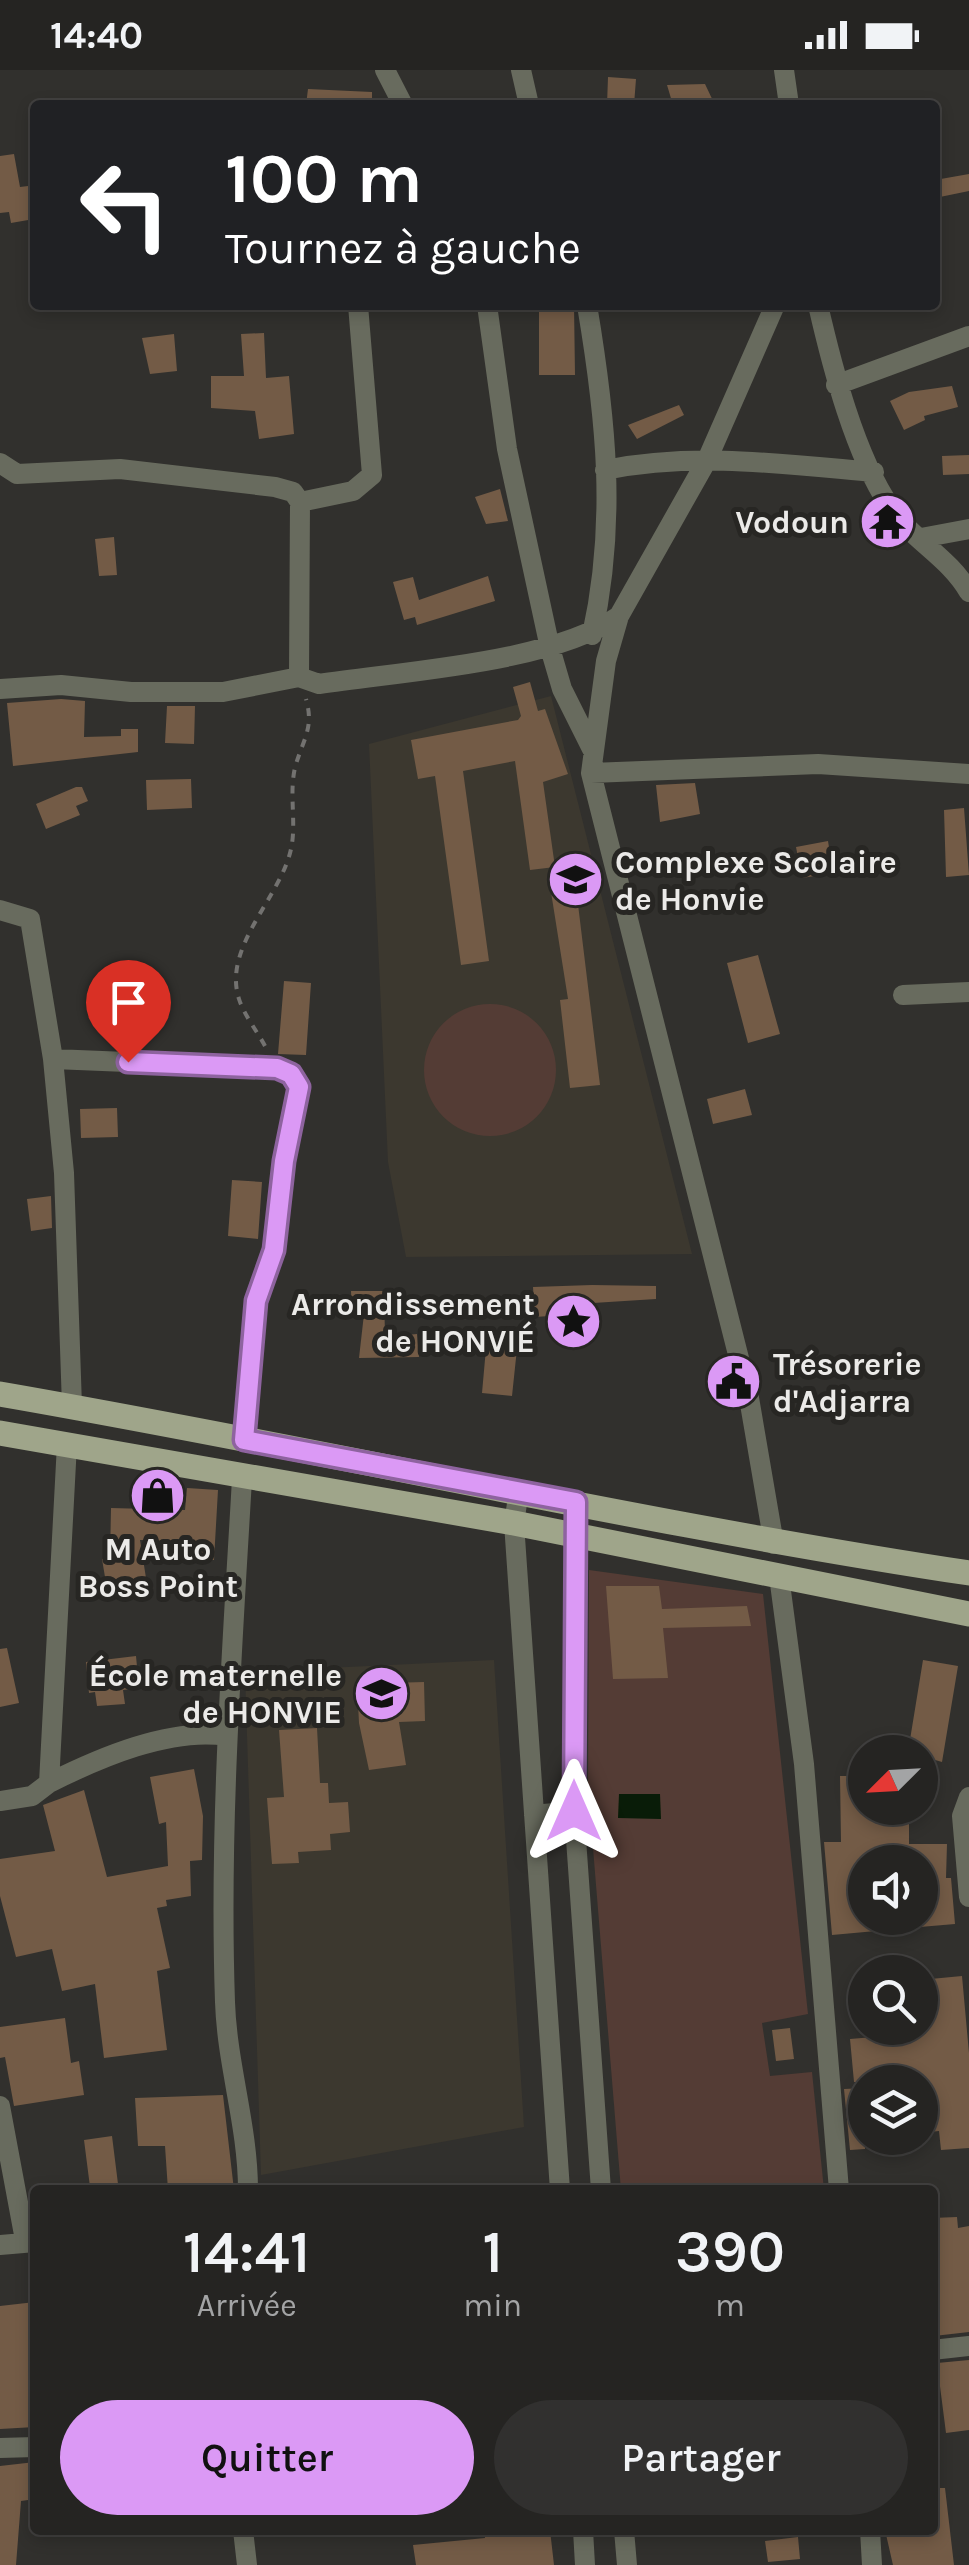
<!DOCTYPE html>
<html lang="fr">
<meta charset="utf-8">
<style>
:root{--surface:#252422;--page:#31302f;--text:#f1f3f6;--muted:#a3a4a5;--line:#424140;--accent:#db99f5}
body{margin:0;font-family:Karla,sans-serif;background:var(--page);color:var(--text);height:100vh;display:flex;flex-direction:column;font-size:38px;white-space:nowrap}
*{box-sizing:border-box;margin:0}
p{font-size:32px;color:var(--muted)}
.icon{flex:none;width:55px;height:55px;fill:none;stroke:currentColor;stroke-width:2;stroke-linecap:round;stroke-linejoin:round}
.map{position:relative;flex:1;overflow:hidden}
.sheet{position:absolute;left:30px;top:2115px;width:908px;height:350px;display:flex;flex-direction:column;background:var(--surface);border-radius:10px;box-shadow:0 5px 15px #0003,0 0 0 2px var(--line)}
.sheet>*{flex:none}
.banner{position:absolute;left:30px;top:30px;width:910px;height:210px;border-radius:10px;box-shadow:0 5px 15px #0003,0 0 0 2px var(--line);background:#202124;color:#fff;overflow:hidden}
.needle{width:65px;rotate:246deg}
.buttons{position:absolute;left:848px;top:1665px;display:grid;gap:20px}
.buttons a{display:grid;place-items:center;width:90px;height:90px;border-radius:50%;background:var(--surface);box-shadow:0 5px 15px #0003,0 0 0 2px var(--line);font-size:50px}
.pin{position:absolute;display:grid;place-items:center;width:85px;height:85px;color:#fff;margin:-102px -42px;border-radius:50% 50% 50% 0;rotate:-45deg;box-shadow:0 0 10px #0007}
.pin .icon{rotate:45deg}
.me{position:absolute;width:110px;margin:-55px;rotate:0deg;stroke-linejoin:round;filter:drop-shadow(0 0 8px #0008)}
.turn{display:flex;align-items:center;gap:35px;height:210px;padding:0 30px;font-size:45px}
.turn .icon{width:130px;height:130px;stroke-width:2.5}
.turn b{display:block;font-size:70px;line-height:85px}
.eta{display:flex;justify-content:space-evenly;align-items:center;height:170px;text-align:center}
.eta b{font-size:60px;font-weight:600;line-height:70px}
.cta{display:flex;gap:20px;margin-top:auto;padding:20px 30px}
.cta a{flex:1;height:115px;border-radius:60px;background:var(--accent);color:#111;font-size:40px;font-weight:600;line-height:115px;text-align:center}
.cta a+a{background:var(--page);color:var(--text)}
.status{display:flex;justify-content:space-between;align-items:center;height:70px;padding:0 50px;background:var(--surface);direction:ltr}
.status svg{height:28px;fill:currentColor}
.map>svg:first-child{display:block}
.built{fill:#3c382f}
.green{fill:#543c35}
.water{fill:#091c08}
.building{fill:#735b46}
.lines{fill:none;stroke-linecap:round;stroke-linejoin:round}
.path{stroke:#737270;stroke-width:4;stroke-dasharray:8 8;stroke-linecap:butt}
.street{stroke:#686b5e;stroke-width:20}
.primary{stroke:#9fa58a;stroke-width:25}
.route-casing{stroke:#8e639f;stroke-width:25}
.route{stroke:#db99f5;stroke-width:18}
.labels{text-anchor:middle;dominant-baseline:central;stroke-width:10;stroke-linejoin:round;paint-order:stroke}
.poi-label{font-size:32px;font-weight:bold;fill:#ebeae8;stroke:#272623;text-anchor:end}
</style>
<div class="status"><b>14:40</b><svg viewBox="0 0 49 12"><path d="M0 12V9h3v3zM5 12V6h3v6zM10 12V3h3v9zM15 12V0h3v12zM26 1h20v11H26zM47 4h2v5h-2z"/></svg></div>
<div class="map">
<svg width="969" height="2495" viewBox="0 0 969 2495">
<rect width="100%" height="100%" fill="#31302d"/>
<path class="built" d="M551,626l141,558 -286,3 -18,-95 -19,-418z
M494,1590l30,467 -263,48 -16,-503z"/>
<path class="green" d="M424 1000a66 66 0 1 1 132 0a66 66 0 1 1-132 0Z
M589,1500l174,24 45,420 -46,9 8,53 42,-4 12,118h-203l-33,-403z"/>
<path class="water" d="M619,1724h41l1,25 -43,-1z"/>
<path class="building" d="M608,7l28,2 -2,26h-27z
M705,14l10,21h-42l-6,-20z
M308,19l64,3v13h-66z
M14,84l6,33 8,-1 6,33 -23,4 -2,-11 -9,1v-57z
M969,104v17l-34,7v-18z
M539,235h35l1,70h-36z
M264,263l2,45 23,-2 5,58 -35,5 -4,-28 -44,-3v-32h33l-3,-42z
M174,264l3,37 -27,3 -8,-36z
M952,316l6,21 -34,9 1,4 -21,10 -14,-29 19,-9z
M679,335l5,10 -47,24 -9,-14z
M969,385v19l-26,1 -1,-19z
M500,419l8,32 -22,3 -11,-27z
M114,467l3,38 -18,1 -4,-37z
M488,506l7,25 -78,24 -2,-8 -11,3 -11,-38 20,-5 6,23z
M530,612l8,29 7,-2 23,65 -25,8 12,85 -25,3 -15,-109 -52,10 26,190 -28,4 -26,-189 -17,3 -7,-39 107,-20 3,-4 -8,-29z
M61,629l24,2 -1,36 37,-1v-7h17v23l-125,14 -6,-63z
M167,636h28l-1,38 -29,-1z
M191,709l1,29 -45,2 -1,-30z
M695,713l5,31 -40,8 -4,-37z
M76,717h6l6,14 -12,5 4,9 -34,14 -10,-25z
M964,738l5,67 -23,2 -2,-67z
M828,771l5,32 -31,5 -6,-31z
M576,818l24,197 -30,3 -10,-88 8,-1 -17,-107z
M758,885l22,79 -32,9 -21,-80z
M284,911l27,2 -5,72 -28,-1z
M745,1019l7,26 -39,9 -6,-25z
M117,1038l1,29 -37,1 -1,-29z
M232,1110l30,2 -4,57 -30,-3z
M51,1126l1,32 -21,3 -4,-32z
M592,1215l64,1v13l-63,4v10l-58,4 -2,-30z
M351,1221h33l1,46 32,-3 2,23 -60,1 5,-44h-12z
M487,1267l31,2 -6,57 -30,-3z
M187,1418l31,2 -4,70 -32,-2 1,-17 -43,-1 6,38 -40,5 -4,-24 8,-1 1,-50 74,2z
M606,1516h53l3,23 85,-3 4,20 -88,2 5,50 -55,1z
M7,1578l12,55 -19,4v-58z
M136,1586l3,32 -16,2 2,14 -28,2 -2,-14 -6,1 -3,-31z
M923,1590l35,6 -16,96 -34,-10z
M424,1612l1,39 -26,1 7,43 -37,5 -10,-47 -2,-39z
M317,1658l3,55h8l1,20 19,-1 2,30 -20,2 1,16 -33,2 1,11 -27,1 -5,-66 17,-1 -5,-67z
M194,1699l9,47 -1,44 -12,1 1,35 -25,4 1,6 -10,2 13,60 -13,3 10,79 -63,8 -9,-74 -33,7 -10,-42 -36,8 -16,-61v-37l55,-8 -12,-46 41,-15 23,87 61,-11 -2,-44 -7,2 -9,-47z
M840,1706h25v32h44v36h38l-1,34h5l4,46 -35,3v-65h-55v56h32l1,11 -66,6 -8,-93h17z
M962,1906l7,77v95l-28,2 -2,-19 -19,2v-51h-66l-4,-43 59,-5 -1,-6h12v-48z
M65,1948l6,45 8,-2 5,34 -70,11 -9,-49 -5,1v-31z
M790,1958l4,31 -18,2 -4,-31z
M865,2018v61l-15,1 -6,-61z
M223,2025l11,95h-66l-3,-44h-27l-3,-48z
M112,2066l6,48 -28,3 -6,-47z
M957,2147l1,11 11,-2v106l-35,4 -2,-118z
M35,2232v125l-35,2v-123z
M969,2290v70l-23,3 -9,-70z
M35,2392v37l-14,2 -5,64h-16v-99z
M932,2418h13l9,77h-61l-8,-35h47z
M550,2460l4,35h-138l-3,-20 72,-7 -1,-7 10,-1z
M798,2467l2,22 -32,3 -3,-21z"/>
<g class="lines">
<path class="path" d="M265,976c-8,-15 -21,-31 -26,-47 -17,-52 42,-102 52,-150 6,-27 -3,-58 5,-85 8,-26 18,-37 10,-65"/>
<path class="street" d="M385,0l18,35
M521,0l8,35
M784,0l5,35
M487,235l20,144 43,199 12,41 30,60
M587,235c19,113 30,217 5,330
M818,235c14,61 37,151 73,203 22,33 58,49 78,84
M836,315l133,-49
M0,393l17,11 103,-5 155,18 18,5 7,10
M605,400c90,-18 179,-6 269,2
M921,468l48,-9
M299,607l1,-175 53,-11 19,-16 -14,-170
M0,619l61,-4 70,7h92l76,-15 20,7c85,-13 232,-21 300,-68
M591,703l227,-9 151,10
M0,840l30,9 23,140 11,114 8,233
M903,925l66,-3
M53,989l224,9 14,6 8,13 -16,74 -8,90 -19,50 -12,139
M242,1409c-10,174 -23,348 -17,523 2,63 23,124 23,188
M519,1421l-5,32 46,667
M576,1432l-2,309 27,379
M774,1474l-25,-146 -158,-625 15,-112 13,-45 88,-156 68,-155
M779,1506l25,188 35,426
M49,1713c50,-25 121,-56 178,-47
M969,1727l-7,19 7,81
M0,1731l32,-5 17,-13 18,-339
M534,1745l40,-4
M0,2036l25,134
M0,2175l35,-3
M932,2280l37,-4
M0,2378l35,-1
M243,2460l4,35
M583,2460l2,35
M624,2460l3,35
M870,2460l2,35"/>
<path class="primary" d="M0,1324c324,56 644,130 969,179
M0,1363l514,90 455,91"/>
</g>
<g class="lines">
<defs>
<path id="route" d="M128,992l149,6 14,6 8,13 -15,74 -10,89 -18,51 -12,139 332,62 -2,309"/>
</defs>
<use href="#route" class="route-casing"/>
<use href="#route" class="route"/>
</g>
<defs>
<symbol id="temple-disc" viewBox="-11 -11 22 22"><circle r="9.5" fill="#db99f5" stroke="#272623"/><path d="M0-6L5-2H3V0L6.5 2.5H4V6H1.5V3h-3V6H-4V2.5H-6.5L-3 0V-2H-5Z" fill="#111"/></symbol>
<symbol id="school-disc" viewBox="-11 -11 22 22"><circle r="9.5" fill="#db99f5" stroke="#272623"/><path d="M0-5L7-2L0 1L-7-2ZM-4 1L0 2.5L4 1V4Q0 6-4 4Z" fill="#111"/></symbol>
<symbol id="sight-disc" viewBox="-11 -11 22 22"><circle r="9.5" fill="#db99f5" stroke="#272623"/><path d="M0-6L1.8-2.2L6-1.7L2.9 1.2L3.7 5.4L0 3.3L-3.7 5.4L-2.9 1.2L-6-1.7L-1.8-2.2Z" fill="#111"/></symbol>
<symbol id="civic-disc" viewBox="-11 -11 22 22"><circle r="9.5" fill="#db99f5" stroke="#272623"/><path d="M-.6-6.5H3V-4.5H.6V-3L4-1V1h2V6H-6V1h2V-1L-.6-3ZM-1.2 2.5V6h2.4V2.5Z" fill="#111"/></symbol>
<symbol id="shop-disc" viewBox="-11 -11 22 22"><circle r="9.5" fill="#db99f5" stroke="#272623"/><path d="M-5-2.5h2.3a2.7 3.5 0 0 1 5.4 0H5L5.5 6h-11ZM-1.5-2.5h3a1.5 2.3 0 0 0-3 0Z" fill="#111"/></symbol>
</defs>
<g fill-rule="evenodd">
<use href="#temple-disc" x="856" y="420" width="63" height="63"/>
<use href="#school-disc" x="544" y="778" width="63" height="63"/>
<use href="#sight-disc" x="542" y="1220" width="63" height="63"/>
<use href="#civic-disc" x="702" y="1280" width="63" height="63"/>
<use href="#shop-disc" x="126" y="1394" width="63" height="63"/>
<use href="#school-disc" x="350" y="1592" width="63" height="63"/>
</g>
<g class="labels">
<g class="poi-label">
<text x="849" y="452">Vodoun</text>
<text x="615" y="792" text-anchor="start">Complexe Scolaire<tspan x="615" dy="37">de Honvie</tspan></text>
<text x="535" y="1234">Arrondissement<tspan x="535" dy="37">de HONVIÉ</tspan></text>
<text x="773" y="1294" text-anchor="start">Trésorerie<tspan x="773" dy="37">d'Adjarra</tspan></text>
<text x="158" y="1479" text-anchor="middle">M Auto<tspan x="158" dy="37">Boss Point</tspan></text>
<text x="342" y="1605">École maternelle<tspan x="342" dy="37">de HONVIE</tspan></text>
</g>
</g>
</svg>
<div class="buttons">
<a><svg class="needle" viewBox="-14 -14 28 28"><path d="M0-13l5 13h-10z" fill="#e53935"/><path d="M0 13l5-13h-10z" fill="#a3a4a5"/></svg></a>
<a><svg class="icon" aria-label="sound" viewBox="0 0 24 24"><path d="M4 9h4l5-4v14l-5-4H4zM17 9q2 3 0 6"/></svg></a>
<a><svg class="icon" aria-label="search" viewBox="0 0 24 24"><circle cx="10" cy="10" r="6"/><path d="M15 15l6 6"/></svg></a>
<a><svg class="icon" aria-label="layers" viewBox="0 0 24 24"><path d="M12 4l9 5-9 5-9-5zM3 14l9 5 9-5"/></svg></a>
</div>
<div class="pin" style="left:128px;top:992px;background:#d93025"><svg class="icon" aria-label="arrive" viewBox="0 0 24 24"><path d="M6 21V4h12l-3 4 3 4H6"/></svg></div>
<svg class="me" style="left:574px;top:1741px" viewBox="-20 -20 40 40"><path d="M0-17L14 15 0 8-14 15z" fill="#db99f5" stroke="#fff" stroke-width="4"/></svg>
<div class="banner">
<div class="turn"><svg class="icon" aria-label="left" viewBox="0 0 24 24"><path d="M17 20v-9H6M10 6l-5 5 5 5"/></svg><div><b>100 m</b>Tournez à gauche</div></div>
</div>
<section class="sheet">
<div class="eta">
<div><b>14:41</b><p>Arrivée</p></div>
<div><b>1</b><p>min</p></div>
<div><b>390</b><p>m</p></div>
</div>
<div class="cta"><a>Quitter</a><a>Partager</a></div>
</section>
</div>
